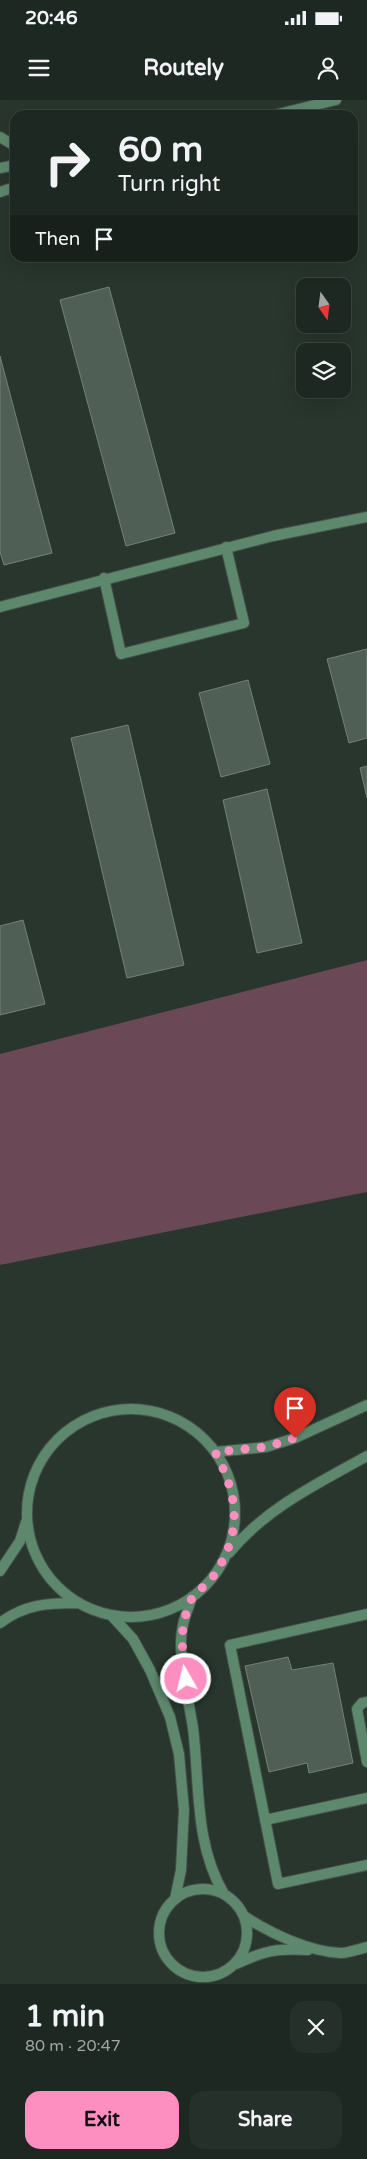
<!DOCTYPE html>
<meta charset="utf-8">
<style>
:root{--surface:#1e2822;--page:#26302a;--text:#f1f3f6;--muted:#a1a6a5;--line:#3c4440;--accent:#fd8ec0}
body{margin:0;font-family:"Varela Round",sans-serif;background:var(--page);color:var(--text);height:100vh;display:flex;flex-direction:column;font-size:19px;white-space:nowrap}
*{box-sizing:border-box;margin:0}
p{font-size:16px;color:var(--muted)}
.icon{flex:none;width:28px;height:28px;fill:none;stroke:currentColor;stroke-width:2;stroke-linecap:round;stroke-linejoin:round}
.map{position:relative;height:1884px;overflow:hidden}
.drawer{display:flex;flex-direction:column;background:var(--surface);flex:1}
.drawer>*{flex:none}
.top-card{position:absolute;left:10px;top:10px;width:348px;height:152px;border-radius:15px;box-shadow:0 5px 20px #0002,0 0 0 1px var(--line);background:#1e2822;color:var(--text);overflow:hidden}
.needle{width:32px;rotate:166deg}
.fabs{position:absolute;left:296px;top:178px;display:grid;gap:10px}
.fabs a{display:grid;place-items:center;width:55px;height:55px;border-radius:10px;background:var(--surface);box-shadow:0 5px 20px #0002,0 0 0 1px var(--line);font-size:25px}
.pin{position:absolute;display:grid;place-items:center;width:42px;height:42px;color:#fff;margin:-51px -21px;border-radius:50% 50% 50% 0;rotate:-45deg;box-shadow:0 0 5px #0007}
.pin .icon{rotate:45deg}
.me{position:absolute;width:55px;margin:-28px;rotate:352deg;stroke-linejoin:round;filter:drop-shadow(0 0 4px #0008)}
.turn{display:flex;align-items:center;gap:18px;height:105px;padding:0 25px;font-size:22px}
.turn .icon{width:65px;height:65px;stroke-width:2.5}
.turn b{display:block;font-size:35px;line-height:42px}
.then{display:flex;align-items:center;height:48px;padding:0 25px;background:#0003;gap:10px;font-size:19px}
.round{display:grid;place-items:center;flex:none;width:52px;height:52px;border-radius:15px;background:var(--page)}
.overview{display:flex;align-items:center;justify-content:space-between;height:85px;padding:0 25px}
h1{font-size:30px;font-weight:700;line-height:38px}
.cta{display:flex;gap:10px;margin-top:auto;padding:10px 25px}
.cta a{flex:1;height:58px;border-radius:15px;background:var(--accent);color:#111;font-size:20px;font-weight:700;line-height:58px;text-align:center}
.cta a+a{background:var(--page);color:var(--text)}
.status{display:flex;justify-content:space-between;align-items:center;height:35px;padding:0 25px;background:var(--surface);direction:ltr}
.status svg{height:14px;fill:currentColor}
header{display:flex;justify-content:space-between;align-items:center;height:65px;padding:0 25px;background:var(--surface);font-size:22px;font-weight:700}
.map>svg:first-child{display:block}
.green{fill:#6a4856}
.building{fill:#505f55;stroke:#738278}
.lines{fill:none;stroke-linecap:round;stroke-linejoin:round}
.service-casing{stroke:#445148;stroke-width:12}
.minor-casing{stroke:#445148;stroke-width:12}
.tertiary-casing{stroke:#445148;stroke-width:12}
.service{stroke:#5d886d;stroke-width:10}
.minor{stroke:#5d886d;stroke-width:10}
.tertiary{stroke:#5d886d;stroke-width:10}
.route{stroke:#fd8ec0;stroke-width:9;stroke-dasharray:0 16.2}
</style>
<div class="status"><b>20:46</b><svg viewBox="0 0 49 12"><path d="M0 12V9h3v3zM5 12V6h3v6zM10 12V3h3v9zM15 12V0h3v12zM26 1h20v11H26zM47 4h2v5h-2z"/></svg></div>
<header><svg class="icon" aria-label="menu" viewBox="0 0 24 24"><path d="M4 6h16M4 12h16M4 18h16"/></svg>Routely<svg class="icon" aria-label="person" viewBox="0 0 24 24"><circle cx="12" cy="8" r="4"/><path d="M4 21q1-7 8-7t8 7"/></svg></header>
<div class="map">
<svg width="367" height="1884" viewBox="0 0 367 1884">
<rect width="100%" height="100%" fill="#28362d"/>
<path class="green" d="M367,860v232l-367,73v-211z"/>
<path class="building" d="M109,187l66,246 -49,13 -66,-246z
M0,256l52,197 -48,12 -4,-13z
M367,549v89l-18,5 -22,-84z
M248,580l22,84 -49,13 -22,-84z
M128,625l56,240 -57,13 -56,-240z
M367,666v32l-7,-30z
M267,689l35,154 -45,10 -34,-153z
M23,820l22,84 -45,11v-89z
M288,1557l4,13 41,-7 20,100 -44,10 -2,-10 -38,9 -24,-106z"/>
<g class="lines">
<defs>
<path id="service" d="M104,478l17,76 123,-31 -18,-76
M192,1497c-5,15 -11,28 -11,44 -1,24 8,61 12,87 7,56 1,115 31,166
M367,1514l-137,31 48,239 89,-19
M111,1515l22,24 17,31 20,47 9,37 5,56 -3,60 -6,29
M367,1602l-5,1 -5,6 10,53
M265,1720l102,-22
M159 1833a44 44 0 1 1 88 0a44 44 0 1 1-88 0Z
M244,1816c26,17 65,36 97,37 8,0 18,-4 26,-6
M236,1864c28,-13 40,-16 72,-14"/>
<path id="minor" d="M0,68l15,-3
M0,507l273,-71 94,-19"/>
<path id="tertiary" d="M274,15l62,-15
M0,37l15,9
M0,92l15,-5
M27 1413a104 104 0 1 1 208 0a104 104 0 1 1-208 0Z
M215,1352l51,-5 29,-9 72,-33
M229,1453c37,-45 88,-69 138,-97
M0,1471l20,-30 6,-19
M0,1523c25,-19 48,-20 78,-20"/>
</defs>
<use href="#service" class="service-casing"/>
<use href="#minor" class="minor-casing"/>
<use href="#tertiary" class="tertiary-casing"/>
<use href="#service" class="service"/>
<use href="#minor" class="minor"/>
<use href="#tertiary" class="tertiary"/>
</g>
<g class="lines">
<path class="route" d="M186,1579c-3,-25 -7,-44 1,-68 2,-4 3,-11 6,-14 5,-7 14,-12 19,-19 31,-44 27,-81 3,-126l51,-5 29,-9"/>
</g>
</svg>
<div class="fabs">
<a><svg class="needle" viewBox="-14 -14 28 28"><path d="M0-13l5 13h-10z" fill="#e53935"/><path d="M0 13l5-13h-10z" fill="#a1a6a5"/></svg></a>
<a><svg class="icon" aria-label="layers" viewBox="0 0 24 24"><path d="M12 4l9 5-9 5-9-5zM3 14l9 5 9-5"/></svg></a>
</div>
<div class="pin" style="left:295px;top:1338px;background:#d93025"><svg class="icon" aria-label="arrive" viewBox="0 0 24 24"><path d="M6 21V4h12l-3 4 3 4H6"/></svg></div>
<svg class="me" style="left:186px;top:1579px" viewBox="-20 -20 40 40"><circle r="17" fill="#fd8ec0" stroke="#fff" stroke-width="3"/><path d="M0-11L8 9 0 5-8 9z" fill="#fff"/></svg>
<div class="top-card">
<div class="turn"><svg class="icon" aria-label="right" viewBox="0 0 24 24"><path d="M7 20v-9h11M14 6l5 5-5 5"/></svg><div><b>60 m</b>Turn right</div></div>
<div class="then">Then<svg class="icon" aria-label="arrive" viewBox="0 0 24 24"><path d="M6 21V4h12l-3 4 3 4H6"/></svg></div>
</div>
</div>
<section class="drawer">
<div class="overview"><div><h1>1 min</h1><p>80 m · 20:47</p></div><a class="round"><svg class="icon" aria-label="close" viewBox="0 0 24 24"><path d="M6 6l12 12M18 6L6 18"/></svg></a></div>
<div class="cta"><a>Exit</a><a>Share</a></div>
</section>
